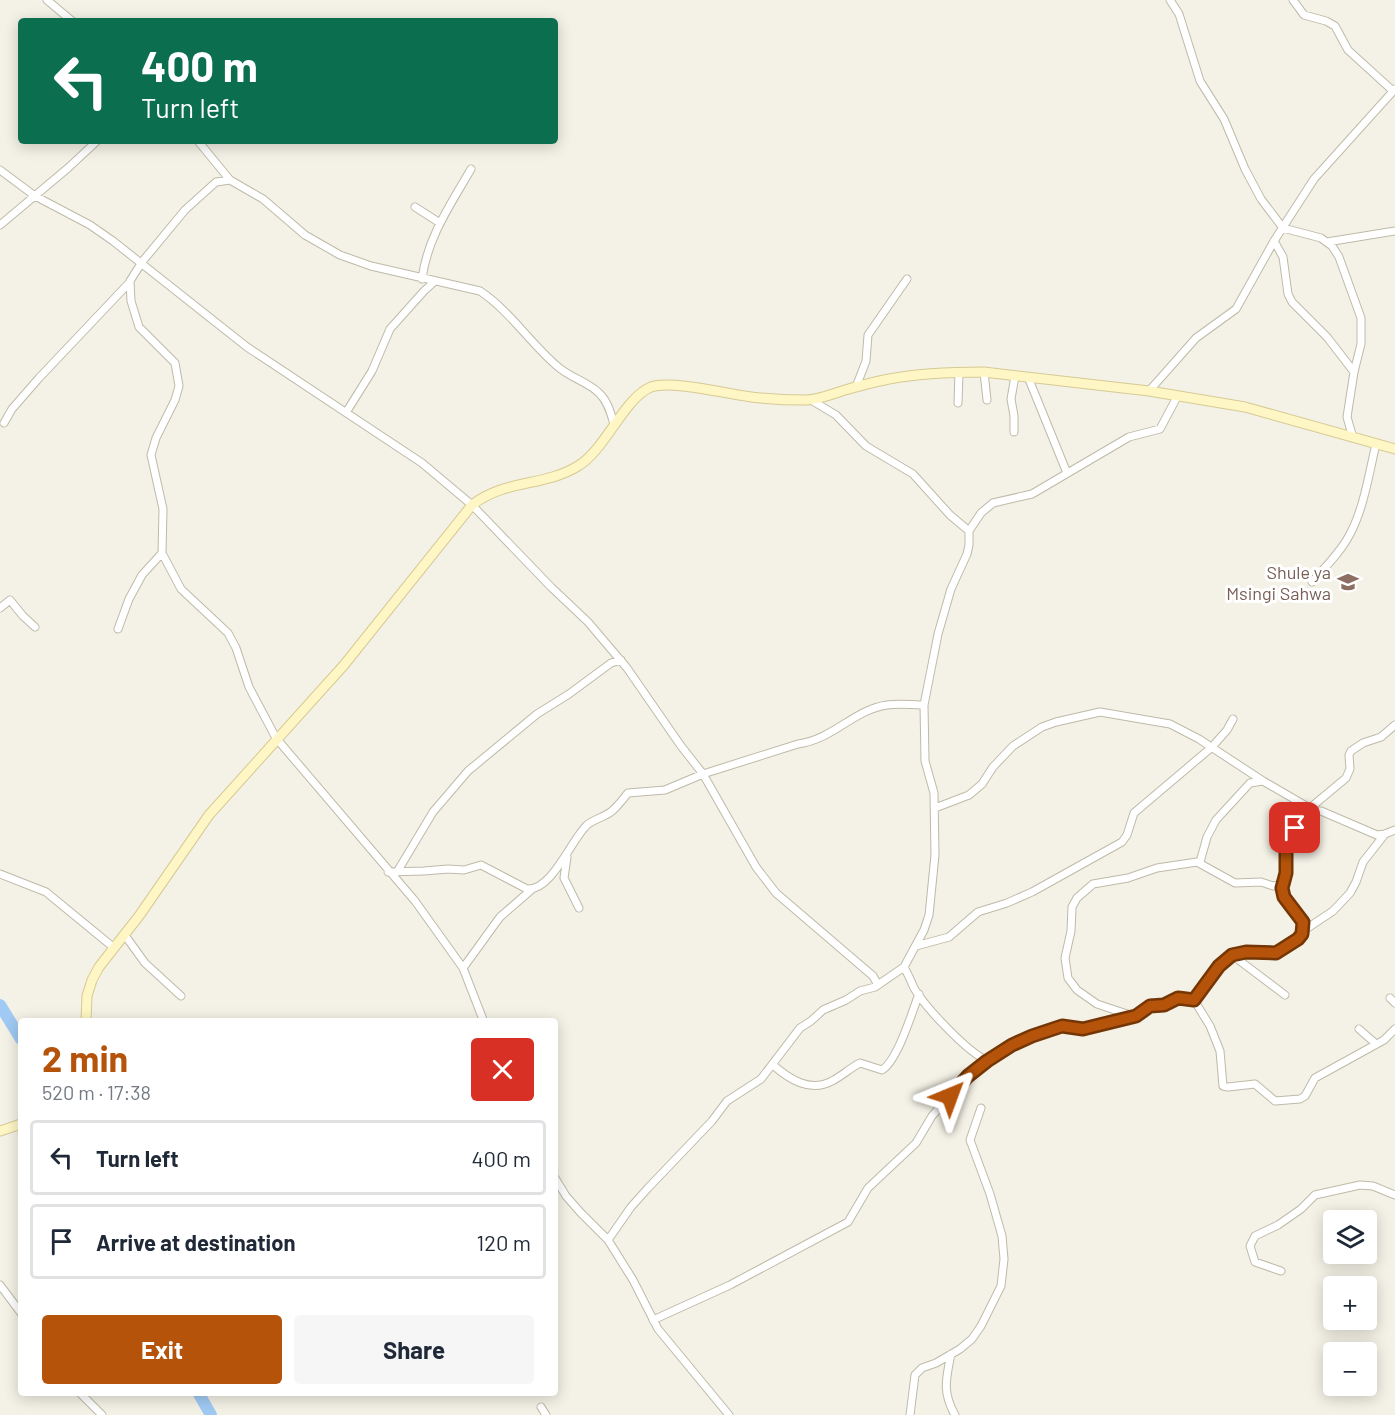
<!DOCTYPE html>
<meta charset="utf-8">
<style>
:root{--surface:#fff;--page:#f6f6f7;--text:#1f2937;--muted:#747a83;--line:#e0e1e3;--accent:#b45309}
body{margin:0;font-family:Barlow,sans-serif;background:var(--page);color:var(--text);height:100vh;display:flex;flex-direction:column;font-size:22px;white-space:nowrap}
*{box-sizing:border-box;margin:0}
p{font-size:20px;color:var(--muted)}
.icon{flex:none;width:33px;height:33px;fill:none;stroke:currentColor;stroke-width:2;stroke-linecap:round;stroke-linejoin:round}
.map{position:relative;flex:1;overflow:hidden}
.drawer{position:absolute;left:18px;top:1018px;width:540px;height:378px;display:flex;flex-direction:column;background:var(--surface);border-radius:6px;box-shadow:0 3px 15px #0003}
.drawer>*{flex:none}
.top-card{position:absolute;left:18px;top:18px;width:540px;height:126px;border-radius:6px;box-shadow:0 3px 15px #0003;background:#0b6e4f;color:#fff;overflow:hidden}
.controls{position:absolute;left:1323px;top:1210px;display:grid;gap:12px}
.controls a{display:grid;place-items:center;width:54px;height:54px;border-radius:6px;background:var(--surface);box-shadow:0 3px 15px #0003;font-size:30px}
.pin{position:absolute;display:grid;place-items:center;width:51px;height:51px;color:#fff;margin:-26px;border-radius:12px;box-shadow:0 3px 9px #0006}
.me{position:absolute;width:66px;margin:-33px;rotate:44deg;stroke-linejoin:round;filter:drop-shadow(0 0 4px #0008)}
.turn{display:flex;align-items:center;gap:21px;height:126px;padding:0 24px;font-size:27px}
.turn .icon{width:78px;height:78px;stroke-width:2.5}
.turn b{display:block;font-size:42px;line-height:51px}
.round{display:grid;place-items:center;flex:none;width:63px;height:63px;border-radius:6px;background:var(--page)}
.summary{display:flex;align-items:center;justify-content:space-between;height:102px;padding:0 24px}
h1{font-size:36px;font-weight:700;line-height:45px;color:var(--accent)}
.cta{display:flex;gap:12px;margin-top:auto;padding:12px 24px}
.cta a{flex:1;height:69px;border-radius:6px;background:var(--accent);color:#fff;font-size:24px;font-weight:700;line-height:69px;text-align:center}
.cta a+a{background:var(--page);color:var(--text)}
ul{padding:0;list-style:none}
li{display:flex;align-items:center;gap:18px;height:75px;margin:0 12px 9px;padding:0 12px;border:3px solid var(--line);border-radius:6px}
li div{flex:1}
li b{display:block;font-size:22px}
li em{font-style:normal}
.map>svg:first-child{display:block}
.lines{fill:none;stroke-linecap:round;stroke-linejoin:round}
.river{stroke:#a0caf3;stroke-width:12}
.street-casing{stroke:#bfbaa8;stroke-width:9}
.secondary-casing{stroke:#d6ca94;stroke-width:11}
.street{stroke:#fff;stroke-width:7}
.secondary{stroke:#fff6c5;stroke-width:9}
.route-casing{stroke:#753606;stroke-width:15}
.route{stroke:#b45309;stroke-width:10}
.labels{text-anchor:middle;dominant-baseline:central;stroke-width:6;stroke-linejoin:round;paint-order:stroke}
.education-label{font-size:18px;fill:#785e54;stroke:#fff;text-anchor:end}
</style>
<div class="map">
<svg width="1395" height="1415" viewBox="0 0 1395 1415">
<rect width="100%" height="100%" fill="#f4f1e6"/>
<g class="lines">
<path class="river" d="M0,1005l21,34
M199,1394l12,21"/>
<defs>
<path id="street" d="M47,0l25,21
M1170,0l9,14 21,67 24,38 21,50 16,30 22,29 38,10 11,8 7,11 22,61v26l-7,28 -7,45 6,21
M1293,0l11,15 22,6 9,5 13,24 45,41
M198,141l32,39 33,19 42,36 35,20 31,11 109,25c30,20 50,52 77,75 13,12 32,16 43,28 8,8 11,20 14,30
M0,170l35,26 55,29 23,16 134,106 175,116 50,42 79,82 37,35 39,46 54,78 22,28 53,93 20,26 97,83 5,9
M230,180l-14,2 -31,28 -43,52 -12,19 1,20 8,26 36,36 4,23 -4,14 -19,38 -5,17 12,54 -1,44 19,36 47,44 8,15 13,39 27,51 139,163 48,67 21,54
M415,207l25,16
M0,225l68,-57 29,-27
M1274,241l9,16 5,37 4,8 35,35 27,35
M1327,242l68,-11
M422,279c5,-41 29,-75 49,-110
M984,372l3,28
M1028,377l39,96
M856,387l10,-26 2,-26 39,-56
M1149,391l47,-53 40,-29 38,-68 40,-62 81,-90
M811,400l25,15 30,31 47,28 37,41 19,16
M958,403l1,-31
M347,411l25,-40 18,-42 34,-38 10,-9
M4,423l8,-14 27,-31 90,-95
M1014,432v-16l-3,-17 4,-23
M1312,582c13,-15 29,-30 38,-48 14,-26 19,-61 26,-90
M0,608l10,-8 13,16 12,11
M118,629l11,-30 13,-24 20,-22
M935,808l34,-13 13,-11 11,-17 20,-21 29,-19 14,-5 44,-10 70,12 29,15 64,42 50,29
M1310,808l36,-30 4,-9 -1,-14 2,-4 12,-8 18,-6 14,-12
M567,857l-3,21 15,30
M1200,862l7,-25 9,-17 34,-37 13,-2
M388,872l36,-1 24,-2 16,1 17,-5 46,24c25,2 44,-49 60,-64 7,-6 18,-8 25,-14 6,-5 11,-12 16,-18l37,-3 38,-16 95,-30c36,-5 55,-34 89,-39 12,-2 25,0 37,0
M397,872l36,-60 35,-41 69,-57 32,-20 42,-31 10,-3
M0,874l46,18 67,55
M1283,884l-10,2 -12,-4 -26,1 -38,-21 -40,6 -29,10 -35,6 -16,14 -5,9 -1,24 -6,27 3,20 9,12 20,14 36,12 17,-10 14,-1 14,-7 16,2 16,26 10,25 3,35 5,1 27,-3 20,17 25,-2 5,-3 10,-18 69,-38 11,-11
M1303,931l30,-20 17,-18 6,-11 7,-20 22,-28
M124,934l21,29 36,33
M916,946l33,-9 29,-25 29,-9 25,-11 90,-50 5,-7 7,-22 78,-66 15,-17 6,-11
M1232,955l53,40
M904,967c4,7 7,14 10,21 11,19 54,65 74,73l27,-18 35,-13 15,-5 17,4 48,-13
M463,968l37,-51 31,-27
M1390,998l5,5
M1194,1000l30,-40 8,-5 14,-3 30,1 5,-2 21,-17 1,-12c-6,-8 -16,-17 -20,-27 -3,-8 3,-15 3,-23 1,-6 -1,-12 -1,-18 2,-18 16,-45 36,-43l56,24 8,-1 10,-4
M1359,1029l17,15
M773,1065c16,14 37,28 59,16 10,-5 18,-13 28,-18l22,7c16,-10 30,-58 37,-76
M555,1178l11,18 14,16 28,28 25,40 25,49 71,86
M608,1240l23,-33 17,-19 64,-67 15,-20 34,-22 39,-51 11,-7 12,-11 23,-10 14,-9 15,-4 29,-20 20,-37 5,-15 6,-60 -1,-62 -9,-32 -1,-56 14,-71 13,-45 16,-35 2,-9v-14l12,-18 12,-10 39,-9 97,-57 31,-8 17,-32
M1281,1271l-26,-9 -5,-16 5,-10 23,-11 23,-16 14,-14 45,-10 13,1 22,9
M0,1285l21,28
M653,1320l77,-35 118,-63 20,-34 48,-45 16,-27 31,-35 25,-20
M951,1354c-5,25 -9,38 4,61
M81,1394l21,21
M541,1407l5,8
M910,1415l5,-40 7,-7 14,-5 24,-14 12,-10 9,-13 20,-40 3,-27 -2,-23 -12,-42 -20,-54 11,-32"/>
<path id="secondary" d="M86,1022l1,-26 5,-16 7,-13 40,-51 70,-101 135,-150 128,-160c33,-26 72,-18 106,-39 28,-17 46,-68 73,-79 20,-7 77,7 100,10 17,2 36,3 54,3 13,0 27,-6 40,-10 14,-4 29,-8 44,-11 31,-6 63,-7 95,-7l165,19 96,16 150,42
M0,1131l21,-7"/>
</defs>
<use href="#street" class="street-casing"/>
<use href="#secondary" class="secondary-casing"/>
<use href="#street" class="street"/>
<use href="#secondary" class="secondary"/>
</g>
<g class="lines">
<defs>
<path id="route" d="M950,1096l18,-20 19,-15 25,-16 20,-9 30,-10 21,3 53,-13 14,-10 14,-1 14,-7 16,2 25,-34 13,-11 14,-3 30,1 22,-14 4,-5 1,-12 -19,-25 -2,-9 4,-15v-25l9,-20"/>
</defs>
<use href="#route" class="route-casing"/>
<use href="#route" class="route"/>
</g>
<defs>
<symbol id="school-bare" viewBox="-9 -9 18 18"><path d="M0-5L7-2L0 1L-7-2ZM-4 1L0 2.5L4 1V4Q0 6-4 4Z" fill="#8d6e63" stroke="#fff" stroke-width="2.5" paint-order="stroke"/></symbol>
</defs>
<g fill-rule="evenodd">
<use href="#school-bare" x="1333" y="567" width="30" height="30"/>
</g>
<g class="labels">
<g class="education-label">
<text x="1331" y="572">Shule ya<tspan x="1331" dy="21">Msingi Sahwa</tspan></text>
</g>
</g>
</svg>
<div class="controls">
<a><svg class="icon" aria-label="layers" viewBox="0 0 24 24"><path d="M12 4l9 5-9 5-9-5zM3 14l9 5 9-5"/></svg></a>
<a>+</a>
<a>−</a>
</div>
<div class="pin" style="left:1295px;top:828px;background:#d93025"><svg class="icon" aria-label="arrive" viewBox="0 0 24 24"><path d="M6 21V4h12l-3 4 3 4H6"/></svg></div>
<svg class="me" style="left:950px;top:1096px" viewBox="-20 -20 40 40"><path d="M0-17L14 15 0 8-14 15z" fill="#b45309" stroke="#fff" stroke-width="4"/></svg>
<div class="top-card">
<div class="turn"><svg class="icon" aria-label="left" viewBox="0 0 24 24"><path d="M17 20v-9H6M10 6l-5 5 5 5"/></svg><div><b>400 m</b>Turn left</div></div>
</div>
<section class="drawer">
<div class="summary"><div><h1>2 min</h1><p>520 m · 17:38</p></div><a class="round" style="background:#d93025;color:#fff"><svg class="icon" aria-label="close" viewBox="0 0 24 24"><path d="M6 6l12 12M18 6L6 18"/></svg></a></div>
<ul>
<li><svg class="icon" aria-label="left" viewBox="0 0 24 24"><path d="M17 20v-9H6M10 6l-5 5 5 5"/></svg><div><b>Turn left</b></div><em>400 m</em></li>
<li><svg class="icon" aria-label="arrive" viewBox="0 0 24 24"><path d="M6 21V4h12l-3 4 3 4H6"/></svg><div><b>Arrive at destination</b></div><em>120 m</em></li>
</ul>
<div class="cta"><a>Exit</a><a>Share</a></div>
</section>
</div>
